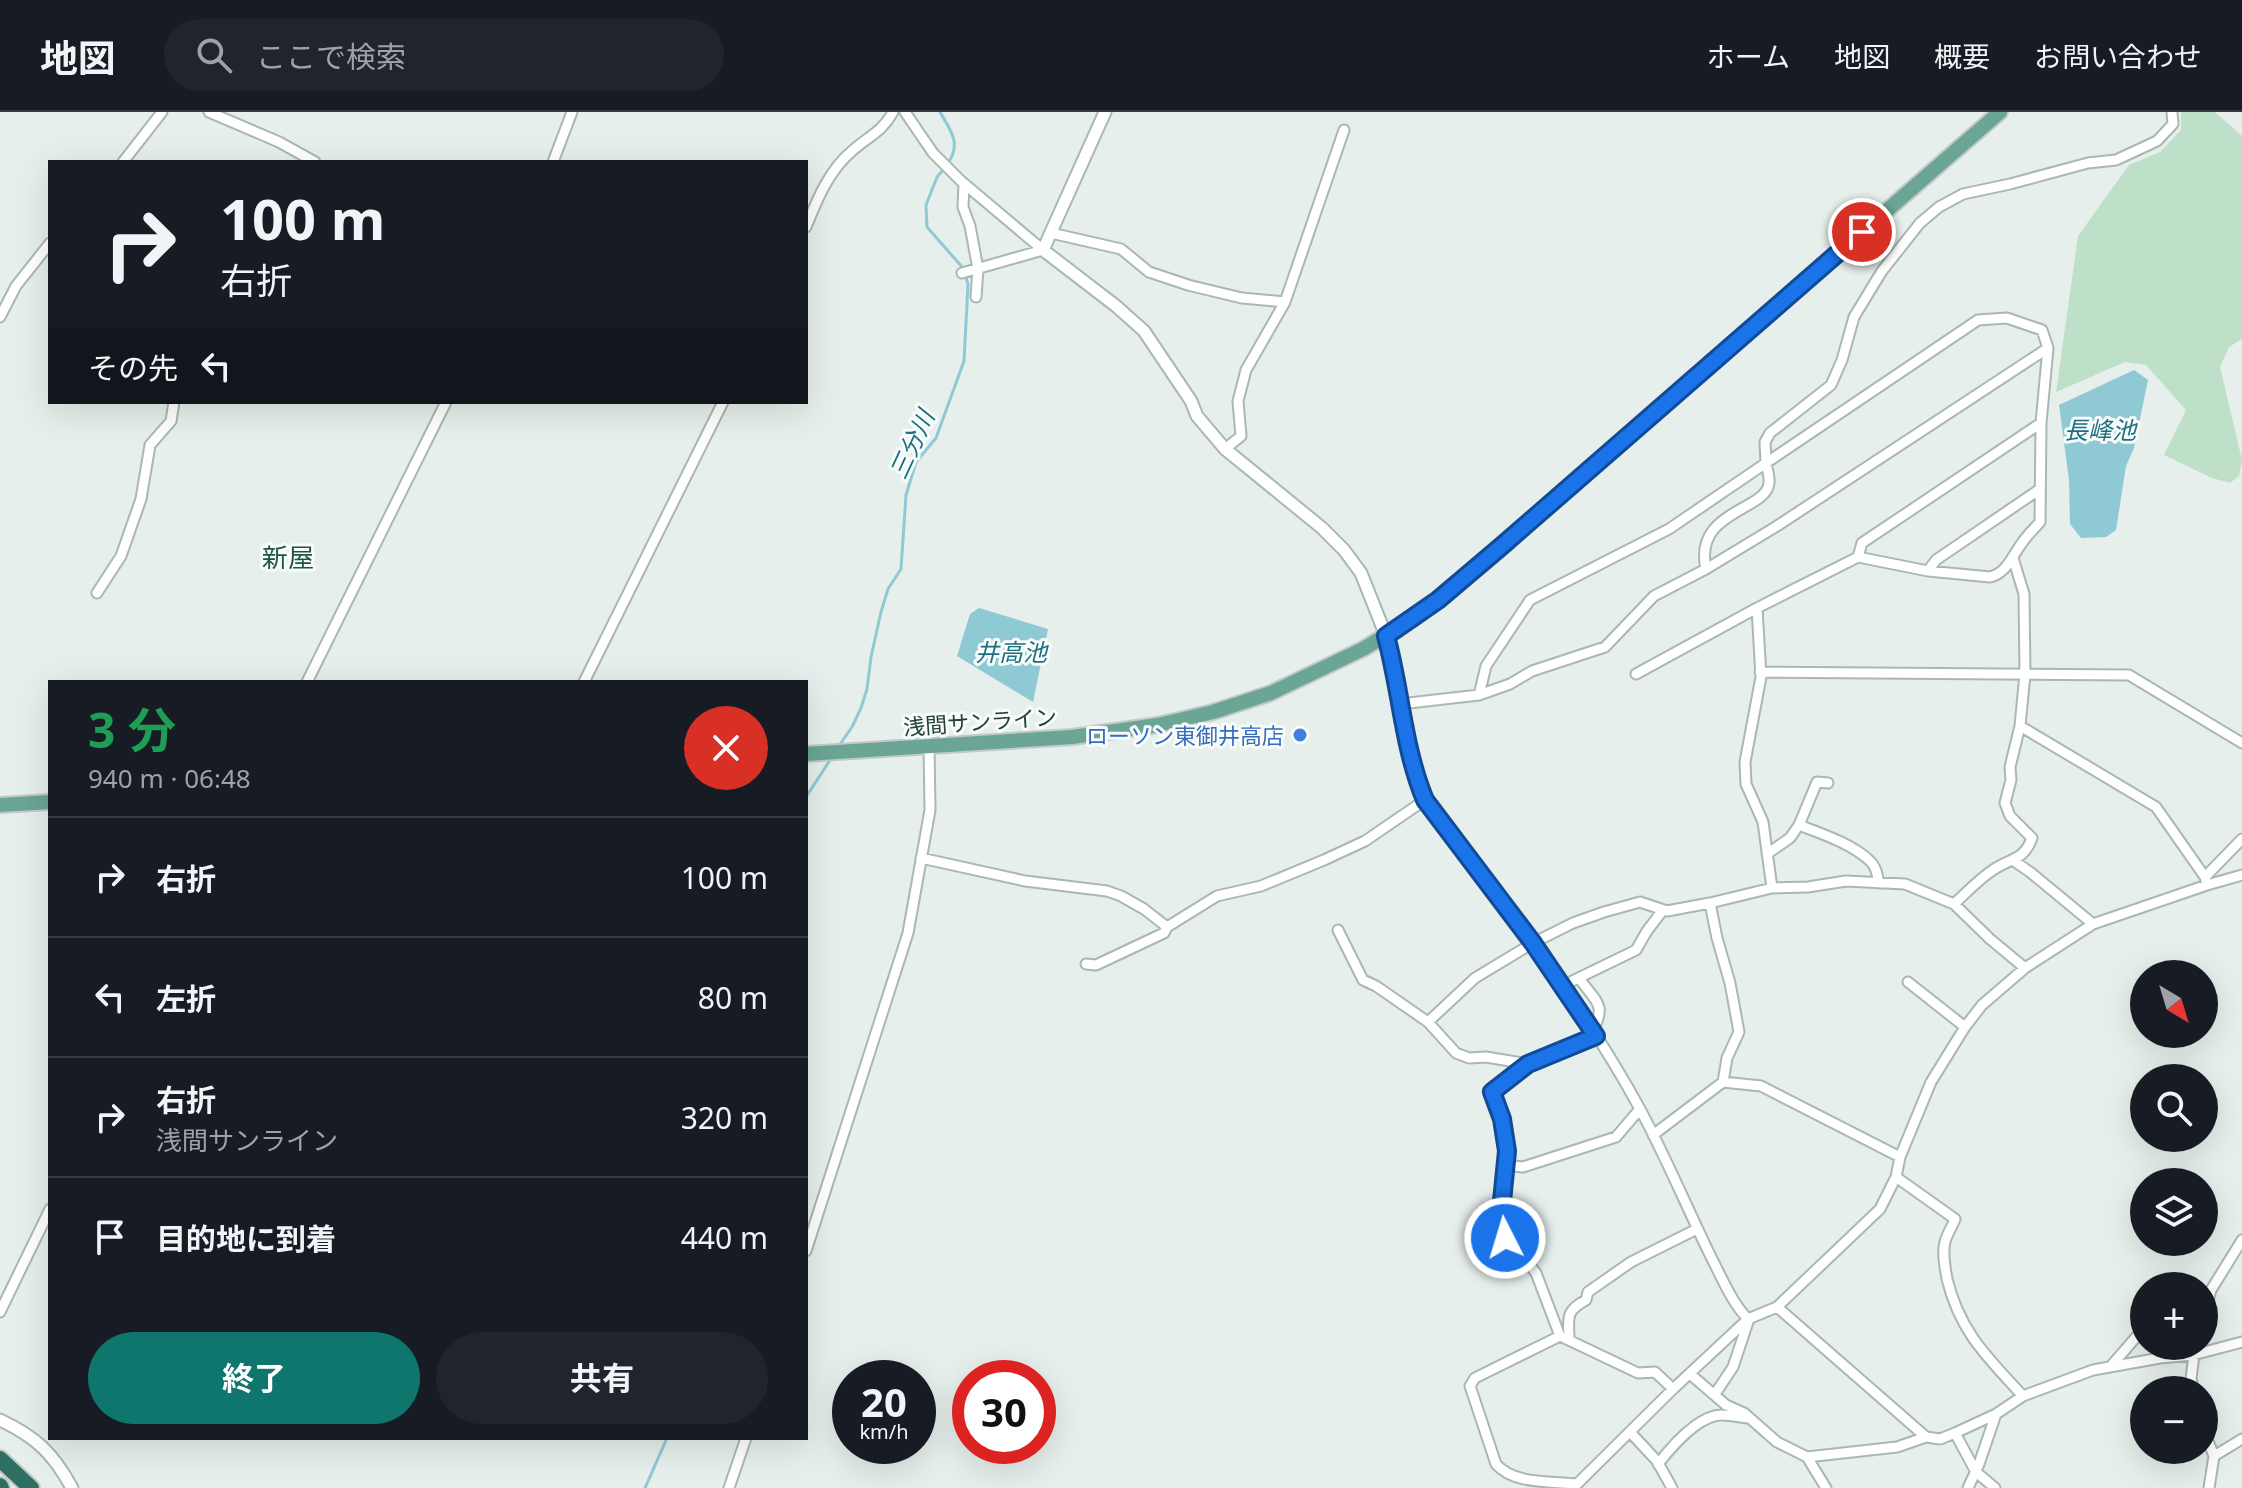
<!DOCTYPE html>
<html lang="ja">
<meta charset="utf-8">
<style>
:root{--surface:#171b24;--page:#20242c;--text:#f1f3f6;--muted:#9ea1a6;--line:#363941;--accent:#0f766e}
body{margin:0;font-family:"Noto Sans","Noto Sans JP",sans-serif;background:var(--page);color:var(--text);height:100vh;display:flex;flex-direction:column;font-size:30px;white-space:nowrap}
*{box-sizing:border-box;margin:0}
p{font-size:26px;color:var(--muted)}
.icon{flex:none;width:44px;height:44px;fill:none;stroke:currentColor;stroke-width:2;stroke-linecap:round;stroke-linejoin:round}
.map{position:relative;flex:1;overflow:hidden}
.drawer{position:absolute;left:48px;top:568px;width:760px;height:760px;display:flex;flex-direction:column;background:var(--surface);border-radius:0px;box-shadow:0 8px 32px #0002}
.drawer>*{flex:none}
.guide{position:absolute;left:48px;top:48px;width:760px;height:244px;border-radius:0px;box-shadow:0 8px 32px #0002;background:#171b24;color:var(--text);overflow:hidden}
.needle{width:52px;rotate:142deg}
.controls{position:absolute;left:2130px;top:848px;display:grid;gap:16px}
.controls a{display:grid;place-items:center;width:88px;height:88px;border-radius:50%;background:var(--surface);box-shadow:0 8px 32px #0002;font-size:40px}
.speed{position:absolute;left:832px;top:1248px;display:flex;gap:16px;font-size:40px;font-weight:700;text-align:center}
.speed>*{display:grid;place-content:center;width:104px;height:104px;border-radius:50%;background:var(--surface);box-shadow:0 8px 32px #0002;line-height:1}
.speed small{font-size:20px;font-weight:400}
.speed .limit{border:12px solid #d22;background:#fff;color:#111}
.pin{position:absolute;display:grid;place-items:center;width:68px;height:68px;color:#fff;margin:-34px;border:4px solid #fff;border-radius:50%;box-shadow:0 2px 8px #0007}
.me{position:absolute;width:88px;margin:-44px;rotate:355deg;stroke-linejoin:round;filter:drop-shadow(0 0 6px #0008)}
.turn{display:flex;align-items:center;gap:28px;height:168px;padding:0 40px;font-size:36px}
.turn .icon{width:104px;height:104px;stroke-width:2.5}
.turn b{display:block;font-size:56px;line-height:68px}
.then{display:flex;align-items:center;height:76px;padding:0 40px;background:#0003;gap:16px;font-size:30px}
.round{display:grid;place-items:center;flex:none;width:84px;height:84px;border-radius:42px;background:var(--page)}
.headline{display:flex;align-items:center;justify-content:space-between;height:136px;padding:0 40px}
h1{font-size:48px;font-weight:700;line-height:60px;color:#1e9e55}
.cta{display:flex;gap:16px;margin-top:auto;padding:16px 40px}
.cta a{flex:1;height:92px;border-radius:48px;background:var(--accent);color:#fff;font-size:32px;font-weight:700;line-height:92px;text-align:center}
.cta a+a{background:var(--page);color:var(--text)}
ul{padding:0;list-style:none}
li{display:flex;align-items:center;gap:24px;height:120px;padding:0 40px;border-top:2px solid var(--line)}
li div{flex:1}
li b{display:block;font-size:30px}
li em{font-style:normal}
header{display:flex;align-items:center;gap:48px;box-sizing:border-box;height:112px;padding:0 40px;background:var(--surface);border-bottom:2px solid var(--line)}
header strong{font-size:38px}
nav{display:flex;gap:44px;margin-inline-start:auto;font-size:28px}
.search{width:560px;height:72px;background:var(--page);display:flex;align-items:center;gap:20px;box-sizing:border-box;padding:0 28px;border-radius:44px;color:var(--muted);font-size:30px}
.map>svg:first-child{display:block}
.green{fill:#bfe0c8}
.water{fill:#8ec9d4}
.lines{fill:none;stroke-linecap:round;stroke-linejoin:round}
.stream{stroke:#8ec9d4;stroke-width:3}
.minor-casing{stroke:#a8b8b2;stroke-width:13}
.tertiary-casing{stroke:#a8b8b2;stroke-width:15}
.primary-casing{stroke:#c2cac8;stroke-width:18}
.motorway-casing{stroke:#c2cac8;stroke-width:20}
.minor{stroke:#fff;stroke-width:9}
.tertiary{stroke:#fff;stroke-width:11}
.primary{stroke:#6aa596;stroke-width:14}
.motorway{stroke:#2f6f62;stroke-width:16}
.route-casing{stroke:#114b97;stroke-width:20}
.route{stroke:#1a73e8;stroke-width:14}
.shop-dot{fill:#3f7fe0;stroke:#f7fbf9;stroke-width:3}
.labels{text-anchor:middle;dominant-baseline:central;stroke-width:6;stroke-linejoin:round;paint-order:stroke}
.street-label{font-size:22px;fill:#24423a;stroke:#f7fbf9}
.shop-label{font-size:22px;fill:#366cbe;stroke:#f7fbf9;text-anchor:end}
.water-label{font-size:24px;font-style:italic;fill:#1c6f80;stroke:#f7fbf9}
.quarter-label{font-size:26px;fill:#1f5548;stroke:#f7fbf9}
</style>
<header>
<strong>地図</strong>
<div class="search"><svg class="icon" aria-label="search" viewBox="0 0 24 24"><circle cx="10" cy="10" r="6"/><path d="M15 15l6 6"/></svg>ここで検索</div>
<nav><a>ホーム</a><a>地図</a><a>概要</a><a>お問い合わせ</a></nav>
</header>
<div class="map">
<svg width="2242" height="1376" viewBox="0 0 2242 1376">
<rect width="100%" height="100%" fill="#e6efeb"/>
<path class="green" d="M2181,0h34l27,24v203l-13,8 -9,20 22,93 -3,16 -9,7 -18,-5 -48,-23 22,-45 -40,-45 -21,-3 -69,30 22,-156 51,-71 31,-13 21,-22z"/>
<path class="water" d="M2134,258l14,10 -14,68 -8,18 -10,64 -10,7 -25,1 -11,-14 -1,-44 -10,-75z
M979,496l69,21 -15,73 -76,-46 13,-42z"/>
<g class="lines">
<path class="stream" d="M940,0c10,18 22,31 8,51
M838,635l14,-20 9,-19 6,-19 4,-32 10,-45 7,-23 13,-20 5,-74 10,-33 20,-24 28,-77 4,-77 -5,-16 -36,-41 -1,-22 11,-28 7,-8
M806,685l26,-40
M645,1376l22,-50"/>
<defs>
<path id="minor" d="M209,0l70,30 36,20
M905,0l28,41 28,28 82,69
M123,50l39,-50
M553,50l19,-50
M964,72l-1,23 7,19 8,43 -2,28
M806,115c11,-27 23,-57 46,-76 17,-15 30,-19 41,-39
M1051,121l70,16 28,23 39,13 54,13 43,4
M962,161l81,-23
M0,205l16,-31 34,-43
M1225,337l16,-13 -3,-35 8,-31 39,-68 59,-172
M1706,457c-13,-59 61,-58 63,-86 1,-6 -2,-14 -3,-20l212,-143 29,-2 35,12 6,18 -7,75
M1928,459l8,-11 104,-71
M97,481l24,-37 20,-57 9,-54 21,-24 3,-19
M1757,496l4,69 -16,85 1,22 17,38 9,66
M1386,524c16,56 16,109 39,164 76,100 155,199 215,309 26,48 47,99 71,148 11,21 21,46 37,62
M1760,560l369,3 113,68
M1636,562l121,-66 101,-51 70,14 62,6c17,-4 22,-21 32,-34 5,-8 12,-14 18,-21l1,-99 -179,120 -4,14
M307,570l139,-280
M584,570l139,-280
M1479,583l7,-29 44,-66 139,-71 97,-66 -1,-21 5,-9 61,-48 11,-25 12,-43 28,-46 38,-48 19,-16 24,-13 47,-10 78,-21 28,-3 41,-19 16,-17 -1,-12
M1400,592l79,-9 31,-11 22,-13 73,-24 49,-51 52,-27 71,-43 271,-178
M2020,614l136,81 49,70 2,8
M1799,713c23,9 51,18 70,35 7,6 8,14 10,23
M1767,742l23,-16 9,-13 18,-43 11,1
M921,746l104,23 82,10 14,5 23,13 23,18
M2014,749l16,11 63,52
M2205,765l37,-38
M1710,791l7,35 13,45 9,49 -12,26 -4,24
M1954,792c13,-12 25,-25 39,-34 17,-12 31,-9 39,-32l-22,-22 -5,-13 6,-23 -1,-13 10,-41 5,-52 -1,-80 -11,-36
M1338,818l25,50 13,6 52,36 28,31 13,5 17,-1 42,7
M1086,852l10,1 68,-32 3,-6 50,-31 44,-10 63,-26 41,-19 60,-41
M1579,866c16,23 29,27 13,53
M1908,870l57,45
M1562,874l74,-36 11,-19 16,-21
M1428,910l47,-44 58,-35 40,-20 31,-11 36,-10 27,9 43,-8 62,-15 36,-1 38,-6 59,3 49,20 36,35 35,29
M1596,924l-68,28 -36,28 10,27 5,32 -5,50 3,22v15l5,10 15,11 11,14 24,63 78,37 17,-1 18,17
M1653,1023l70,-53 38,4 139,71
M1505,1053l18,2 93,-30 24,-28
M1896,1065l59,42c-3,8 -8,15 -10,23 -3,11 0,25 2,37 13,53 40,78 76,117
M806,1139l102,-318 22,-123 -1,-64
M1777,1195l149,130 14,2 15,-6 41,-19 27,-18 70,-26 67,-12 33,-3 49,-13
M0,1200l50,-103
M2204,1203l7,-25 31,-50
M1560,1224l-85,42 -5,8 26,78c18,21 56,17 81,20
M1569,1228c0,-22 -5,-28 17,-40l2,-8 43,-30 66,-33
M2111,1254l33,-38
M1690,1262l36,31 18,8 33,29 30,15 19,31
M2194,1278l-3,-11 4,-33
M1715,1282l18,-27 15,-45
M2204,1319l10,25 -5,32
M1630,1320l27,29 15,27
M1955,1321l21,39 19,16
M2214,1344l28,-17
M1807,1345l90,-10 29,-10
M1658,1352c14,-18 41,-49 64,-49 9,0 17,2 26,3
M729,1376l17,-50
M1573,1376l100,-99 75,-70 29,-12 103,-98 16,-32 4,-20 31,-75 34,-55 17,-22 43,-37 68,-44 114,-39 35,-10
M1968,1376l11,-24 17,-50"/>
<path id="tertiary" d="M1105,0l-62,138 73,56 28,25 47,70 6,15 28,33 97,79 22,22 17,23 25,63
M0,1308c36,17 53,33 72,68"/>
<path id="primary" d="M806,642l266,-17 86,-12 55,-13 58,-19 92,-44 53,-32 88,-73 496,-432
M0,693l50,-3"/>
<path id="motorway" d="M0,1347l31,29
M0,1374l1,2"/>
</defs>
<use href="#minor" class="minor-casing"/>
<use href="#tertiary" class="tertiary-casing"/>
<use href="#primary" class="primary-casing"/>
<use href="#motorway" class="motorway-casing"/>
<use href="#minor" class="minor"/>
<use href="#tertiary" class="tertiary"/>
<use href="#primary" class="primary"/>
<use href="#motorway" class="motorway"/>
</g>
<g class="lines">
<defs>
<path id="route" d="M1505,1126v-15l-3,-22 5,-50 -5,-32 -10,-27 36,-28 68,-28 -63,-93 -108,-143c-22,-53 -24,-109 -39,-164l52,-36 66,-56 358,-312"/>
</defs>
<use href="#route" class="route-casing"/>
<use href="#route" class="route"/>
</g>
<circle class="shop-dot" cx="1300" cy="623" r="8"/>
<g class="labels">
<g class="street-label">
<text transform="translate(980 609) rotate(-4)">浅間サンライン</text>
</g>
<g class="shop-label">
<text x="1284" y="623">ローソン東御井高店</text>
</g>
<g class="water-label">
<text x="2100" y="317">長峰池</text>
<text transform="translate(911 332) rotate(-65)">三分川</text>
<text x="1011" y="539">井高池</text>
</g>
<g class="quarter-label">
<text x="288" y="445">新屋</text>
</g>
</g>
</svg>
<div class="controls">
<a><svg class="needle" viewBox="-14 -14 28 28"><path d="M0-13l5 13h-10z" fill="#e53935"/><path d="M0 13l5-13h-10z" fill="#9ea1a6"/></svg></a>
<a><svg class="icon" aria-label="search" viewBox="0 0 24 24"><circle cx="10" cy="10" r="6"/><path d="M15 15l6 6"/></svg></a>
<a><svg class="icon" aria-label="layers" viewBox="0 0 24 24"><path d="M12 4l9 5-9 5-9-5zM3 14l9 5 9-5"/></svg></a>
<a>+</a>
<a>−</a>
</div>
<div class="speed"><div>20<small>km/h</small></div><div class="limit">30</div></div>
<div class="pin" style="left:1862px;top:120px;background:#d93025"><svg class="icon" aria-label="arrive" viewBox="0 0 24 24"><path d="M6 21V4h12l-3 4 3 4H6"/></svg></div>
<svg class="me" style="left:1505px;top:1126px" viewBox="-20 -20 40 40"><circle r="17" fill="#1a73e8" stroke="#fff" stroke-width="3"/><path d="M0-11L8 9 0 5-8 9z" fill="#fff"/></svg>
<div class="guide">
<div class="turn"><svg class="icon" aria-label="right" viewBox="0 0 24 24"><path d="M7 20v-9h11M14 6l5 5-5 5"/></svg><div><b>100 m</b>右折</div></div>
<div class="then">その先<svg class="icon" aria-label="left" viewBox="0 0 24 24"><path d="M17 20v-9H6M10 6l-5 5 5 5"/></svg></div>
</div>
<section class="drawer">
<div class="headline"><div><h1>3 分</h1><p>940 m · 06:48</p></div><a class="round" style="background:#d93025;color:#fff"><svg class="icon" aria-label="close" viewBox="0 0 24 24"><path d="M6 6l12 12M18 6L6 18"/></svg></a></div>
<ul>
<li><svg class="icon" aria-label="right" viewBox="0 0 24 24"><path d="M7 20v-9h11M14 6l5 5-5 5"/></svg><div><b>右折</b></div><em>100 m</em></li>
<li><svg class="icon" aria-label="left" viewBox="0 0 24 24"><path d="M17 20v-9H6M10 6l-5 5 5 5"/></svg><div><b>左折</b></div><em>80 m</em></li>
<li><svg class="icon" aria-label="right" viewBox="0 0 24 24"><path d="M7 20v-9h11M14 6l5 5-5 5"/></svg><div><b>右折</b><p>浅間サンライン</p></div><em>320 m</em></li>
<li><svg class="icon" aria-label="arrive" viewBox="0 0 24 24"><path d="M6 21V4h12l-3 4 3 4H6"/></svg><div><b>目的地に到着</b></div><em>440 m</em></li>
</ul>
<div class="cta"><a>終了</a><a>共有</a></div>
</section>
</div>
